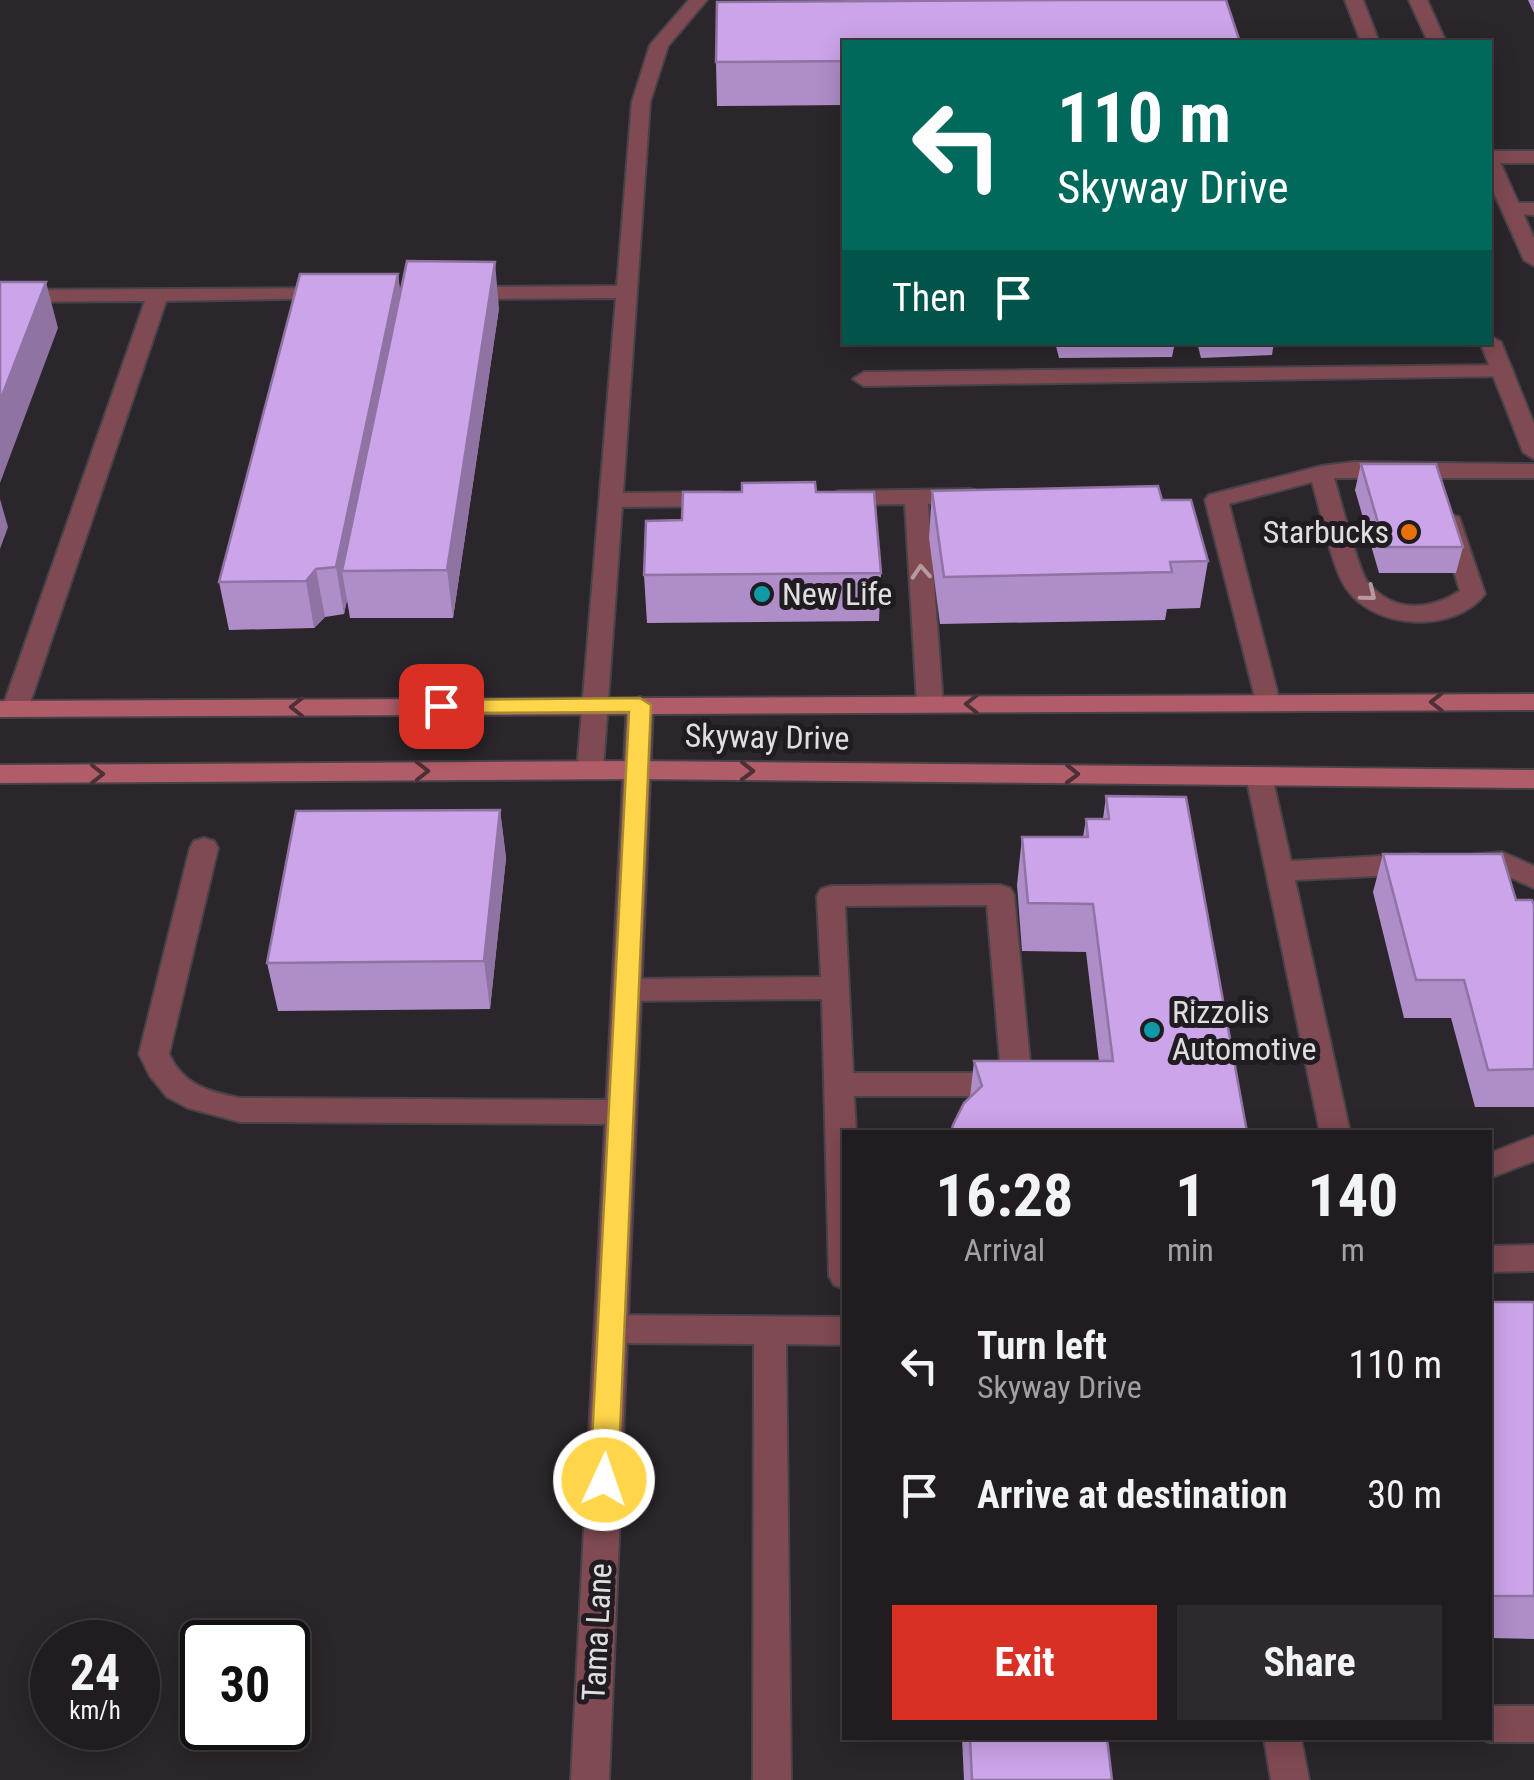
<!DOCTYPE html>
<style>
:root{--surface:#201c20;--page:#2d292d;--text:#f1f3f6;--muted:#a2a1a5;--line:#3d3a3e;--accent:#d93025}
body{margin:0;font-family:"Roboto Condensed",sans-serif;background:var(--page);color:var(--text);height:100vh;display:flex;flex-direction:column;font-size:38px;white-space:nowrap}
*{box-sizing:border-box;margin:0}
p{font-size:32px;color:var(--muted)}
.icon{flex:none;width:55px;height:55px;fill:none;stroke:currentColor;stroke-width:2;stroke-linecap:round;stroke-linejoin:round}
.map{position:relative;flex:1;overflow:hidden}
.side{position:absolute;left:842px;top:1130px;width:650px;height:610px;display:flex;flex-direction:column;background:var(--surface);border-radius:0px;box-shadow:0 5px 25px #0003,0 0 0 2px var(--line)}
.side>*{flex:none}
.guide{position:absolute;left:842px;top:40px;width:650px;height:305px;border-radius:0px;box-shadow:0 5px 25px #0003,0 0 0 2px var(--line);background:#00695c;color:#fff;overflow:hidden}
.speed{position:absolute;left:30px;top:1620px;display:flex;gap:20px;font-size:50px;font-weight:700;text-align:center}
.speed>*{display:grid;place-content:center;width:130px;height:130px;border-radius:50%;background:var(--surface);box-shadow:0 5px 25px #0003,0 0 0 2px var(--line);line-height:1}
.speed small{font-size:25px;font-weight:400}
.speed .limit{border:5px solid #111;border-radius:15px;background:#fff;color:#111}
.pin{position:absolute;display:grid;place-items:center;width:85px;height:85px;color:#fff;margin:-42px;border-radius:20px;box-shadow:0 5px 15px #0006}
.me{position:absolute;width:110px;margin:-55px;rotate:3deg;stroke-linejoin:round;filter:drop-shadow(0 0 8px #0008)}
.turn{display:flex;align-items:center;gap:35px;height:210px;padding:0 50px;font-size:45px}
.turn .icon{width:130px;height:130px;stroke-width:2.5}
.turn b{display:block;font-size:70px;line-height:85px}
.then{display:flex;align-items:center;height:95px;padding:0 50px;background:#0003;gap:20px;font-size:38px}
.eta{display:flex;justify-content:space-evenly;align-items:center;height:170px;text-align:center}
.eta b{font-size:60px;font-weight:700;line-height:70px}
.cta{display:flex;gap:20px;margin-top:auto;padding:20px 50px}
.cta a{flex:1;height:115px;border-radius:0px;background:var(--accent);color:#fff;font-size:40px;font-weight:700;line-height:115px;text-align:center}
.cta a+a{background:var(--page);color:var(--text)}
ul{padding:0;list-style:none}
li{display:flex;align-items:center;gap:30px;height:130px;padding:0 50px}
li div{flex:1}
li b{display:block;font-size:38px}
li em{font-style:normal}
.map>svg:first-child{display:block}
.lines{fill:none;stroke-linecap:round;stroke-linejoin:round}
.service-casing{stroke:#474348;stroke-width:4}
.minor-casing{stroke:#474348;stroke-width:4}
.tertiary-casing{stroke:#474348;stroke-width:4}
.secondary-casing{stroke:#474348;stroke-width:4}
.service{fill:#804a52;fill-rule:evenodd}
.minor{fill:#804a52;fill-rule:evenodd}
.tertiary{fill:#804a52;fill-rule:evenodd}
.secondary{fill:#b15c69;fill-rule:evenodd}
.wall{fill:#af8dc8}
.shaded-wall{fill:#8f73a3}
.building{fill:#cca4e9;stroke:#8f73a3;stroke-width:2.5}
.oneway{stroke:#b59ba1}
.oneway2{stroke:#4c2f37}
.route{fill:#ffd54a;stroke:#a68a30;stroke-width:2.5}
.food-dot{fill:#e8710a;stroke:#211c21;stroke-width:4}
.culture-dot{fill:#0f9aa8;stroke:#211c21;stroke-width:4}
.labels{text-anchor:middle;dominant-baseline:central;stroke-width:10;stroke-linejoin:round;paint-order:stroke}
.poi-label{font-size:32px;fill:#e1dee1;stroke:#211c21;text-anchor:start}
.street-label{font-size:32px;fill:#e1dee1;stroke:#211c21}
</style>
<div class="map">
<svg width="1534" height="1780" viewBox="0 0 1534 1780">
<rect width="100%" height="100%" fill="#2a262b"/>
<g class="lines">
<defs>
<path id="service" d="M689,0h18l-39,46 -18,56 -27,391 97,-1 12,7 -12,7 -98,1 -19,263 -4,6h-18l-4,-6 39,-472 -155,1 -10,-6 10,-6 156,-1 15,-184 18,-57z
M1490,151h44v12h-44z
M1511,203h23v12l-30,-2v-8z
M333,288l10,6 -3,4 -174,3 -138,408 -13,8 -9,-2 -4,-6 143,-408 -145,1v-12z
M1502,365l11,6 -3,5 -646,10 -11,-7 11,-7z
M1354,462l180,2v14h-200c7,22 23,90 34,105 27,31 62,27 92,8l-21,-69 12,-7 8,2 26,77c-31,40 -111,36 -139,-6 -14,-20 -26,-80 -34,-106l-83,22 51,199 -13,8 -9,-2 -53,-209 4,-5 112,-29z
M970,489l8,2 4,5 -4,5 -50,3 15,200 -13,8 -13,-8 -12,-200 -67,1 -12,-7 12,-7z
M1259,767l9,3 4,6 19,85 126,-7 10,3 4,7 -4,7 -10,3 -122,6 55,252h-30l-74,-356 4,-6z
M204,838l10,3 4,7 -49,206c14,31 40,38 71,44l381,2 11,4 4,8 -4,8 -11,4 -381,-2 -52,-14 -21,-11 -17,-21 -11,-22 51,-206 4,-7z
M1502,852l32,14v22l-36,-16 -38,-2 -4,-7 4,-7z
M1000,885l10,3 4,7 18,189 -4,8 -11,4h-163l2,36h-11v157l-11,-4 -5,-9 -7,-277 -195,2 -10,-3 -4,-8 4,-8 10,-3 194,-2 -4,-81 4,-7 10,-3zM987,905l14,168h-148l-8,-167z
M1534,1136v25l-44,17v-25z
M1534,1245v26l-44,1v-26z
M611,1315l234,2v28l-59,-1 5,436h-38l1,-436 -143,-1 -11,-4 -5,-10 5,-10z
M1490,1706h44v36h-44l-11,-4h11z
M1264,1738h37l8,42h-38z"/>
<path id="minor" d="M640,697l13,8 -44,1075h-38l56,-1075z"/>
<path id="tertiary" d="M1345,0h18l16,42h-18z
M1409,0h18l19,42h-18z
M1490,156l10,6 34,76v28l-10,-6 -34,-76z
M1490,336l11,6 33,82v35l-11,-7 -43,-110h10z"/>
<path id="secondary" d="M1534,694v16l-1534,7v-16z
M637,761l897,9v18l-897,-9 -637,4v-18z"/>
</defs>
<use href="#service" class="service-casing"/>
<use href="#minor" class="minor-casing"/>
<use href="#tertiary" class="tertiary-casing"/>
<use href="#secondary" class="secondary-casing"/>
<use href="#service" class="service"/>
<use href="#minor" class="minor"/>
<use href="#tertiary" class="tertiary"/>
<use href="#secondary" class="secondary"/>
</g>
<path class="wall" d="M1528,0h6v13z
M845,42v63l-128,1 -1,-44z
M398,274l2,18 99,16 -46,310h-103l-3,-18 -3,14 -19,3 -11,11 -85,2 -10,-48z
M1055,342h120l-3,15 -113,1z
M1197,342h77l-2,13 -71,3z
M1361,464l102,83 -7,26h-77l-24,-83z
M932,491l230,9 46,61 -8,47 -33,1 -2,11 -225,4 -11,-86z
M742,492h74l65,81 -2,48 -232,2 -3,-48 38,-55z
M1106,796l141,336 -277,-35 4,-36h125l-13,-109 -64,-1 -5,-66 5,-48h61l3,-18h17z
M500,810l6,48 -16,151 -212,2 -11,-48z
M1383,854l151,51v202h-59l-24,-89h-47l-31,-126z
M1490,1302h44v337l-44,-1z
M962,1738h145l5,42h-148z"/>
<path class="shaded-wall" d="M495,262l4,46 -46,310 -6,-48z
M398,274l6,46 -62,251 5,29 -3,14 -8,-47z
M46,282l12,46 -58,155v-82z
M0,499l8,28 -8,22z
M316,569l9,48 -11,11 -8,-47z
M500,810l6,48 -16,151 -6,-48z"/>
<path class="building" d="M1076,0h150l14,42h-395v19l-129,1 1,-60z
M407,261l88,1 -48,308 -105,1z
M300,274h98l-62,293 -20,2 -10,12 -87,1z
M0,282h46l-46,119z
M1361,464h75l27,83h-78z
M815,482l1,10h58l7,81 -237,2 2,-54 36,-1 1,-28h59v-9z
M1158,486l4,14h29l17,61 -38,1 2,10 -228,5 -12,-86z
M1106,796l80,1 61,335h-296l2,-7 11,-22 18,-17 -8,-25h139l-20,-157 -65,-1 -6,-66h66l-2,-18h23z
M500,810l-16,151 -217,2 29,-152z
M1383,854h119l14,46h16l2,5v164l-46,1 -24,-90h-48z
M1490,1302h44v294h-44z
M970,1738h137l5,42h-140z"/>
<defs><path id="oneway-chevron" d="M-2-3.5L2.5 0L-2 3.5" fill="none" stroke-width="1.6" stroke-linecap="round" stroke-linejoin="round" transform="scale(2.5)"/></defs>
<g class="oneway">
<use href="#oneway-chevron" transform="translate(921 572) rotate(-94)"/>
<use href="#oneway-chevron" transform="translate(1369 594) rotate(39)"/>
</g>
<g class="oneway2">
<use href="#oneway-chevron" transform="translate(1437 702) rotate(180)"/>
<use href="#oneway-chevron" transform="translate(972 704) rotate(180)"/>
<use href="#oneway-chevron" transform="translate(297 707) rotate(180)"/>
<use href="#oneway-chevron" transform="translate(422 771)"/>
<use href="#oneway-chevron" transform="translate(747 771) rotate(1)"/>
<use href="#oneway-chevron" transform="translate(97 774)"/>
<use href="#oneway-chevron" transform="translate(1072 774) rotate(1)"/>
</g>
<path class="route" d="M640,698l11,7 -33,775 -4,8 -10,4 -10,-4 -4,-8 39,-768 -188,1 -10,-7 10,-6z"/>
<circle class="food-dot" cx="1409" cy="532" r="10"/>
<g class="culture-dot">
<circle cx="762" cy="594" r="10"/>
<circle cx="1152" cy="1030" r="10"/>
</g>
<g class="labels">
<g class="poi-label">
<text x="1389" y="532" text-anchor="end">Starbucks</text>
<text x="782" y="594">New Life</text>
<text x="1172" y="1012">Rizzolis<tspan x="1172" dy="37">Automotive</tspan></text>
</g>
<g class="street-label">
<text transform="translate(767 737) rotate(1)">Skyway Drive</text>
<text transform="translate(597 1632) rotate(-87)">Tama Lane</text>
</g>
</g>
</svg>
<div class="speed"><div>24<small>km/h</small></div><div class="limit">30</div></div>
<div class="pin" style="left:441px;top:706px;background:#d93025"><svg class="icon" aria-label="arrive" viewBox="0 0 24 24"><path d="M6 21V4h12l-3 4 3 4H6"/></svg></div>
<svg class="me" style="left:604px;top:1480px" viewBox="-20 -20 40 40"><circle r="17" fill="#ffd54a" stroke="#fff" stroke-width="3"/><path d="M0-11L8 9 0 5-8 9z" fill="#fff"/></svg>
<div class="guide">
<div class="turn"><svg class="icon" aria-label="left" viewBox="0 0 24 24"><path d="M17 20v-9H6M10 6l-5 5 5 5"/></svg><div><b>110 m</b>Skyway Drive</div></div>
<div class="then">Then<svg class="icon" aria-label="arrive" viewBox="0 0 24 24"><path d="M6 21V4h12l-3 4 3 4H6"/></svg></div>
</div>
<section class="side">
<div class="eta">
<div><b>16:28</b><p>Arrival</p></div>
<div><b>1</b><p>min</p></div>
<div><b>140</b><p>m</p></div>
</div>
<ul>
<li><svg class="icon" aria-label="left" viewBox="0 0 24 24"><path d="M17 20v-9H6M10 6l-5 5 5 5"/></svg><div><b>Turn left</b><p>Skyway Drive</p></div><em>110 m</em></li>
<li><svg class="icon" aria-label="arrive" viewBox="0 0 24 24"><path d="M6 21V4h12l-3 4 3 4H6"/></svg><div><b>Arrive at destination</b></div><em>30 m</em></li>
</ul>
<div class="cta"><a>Exit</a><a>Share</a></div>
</section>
</div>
